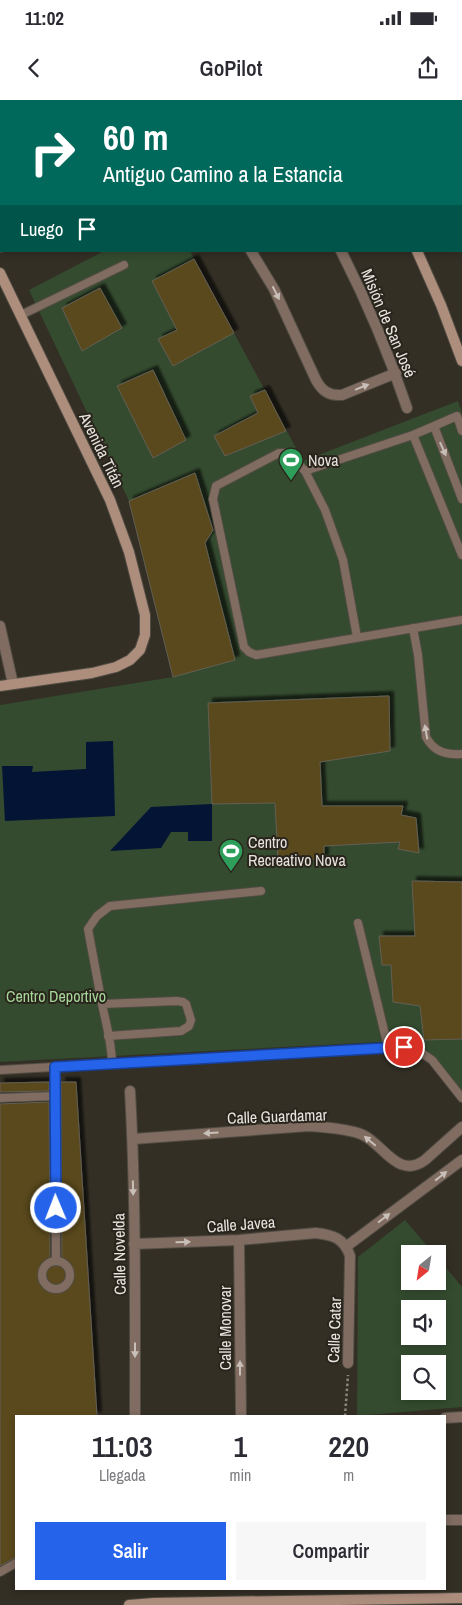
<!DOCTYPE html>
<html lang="es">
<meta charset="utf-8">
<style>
:root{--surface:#fff;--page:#f7f7f7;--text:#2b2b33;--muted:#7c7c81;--accent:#2563eb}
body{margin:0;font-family:"Archivo Narrow",sans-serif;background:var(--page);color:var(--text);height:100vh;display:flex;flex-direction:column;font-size:19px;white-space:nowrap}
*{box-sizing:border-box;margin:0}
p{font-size:16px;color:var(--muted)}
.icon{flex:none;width:28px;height:28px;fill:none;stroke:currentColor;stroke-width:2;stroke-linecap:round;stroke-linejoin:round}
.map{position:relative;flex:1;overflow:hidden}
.drawer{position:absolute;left:15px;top:1315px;width:431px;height:175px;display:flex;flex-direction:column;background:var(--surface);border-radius:0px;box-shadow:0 2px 8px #0003}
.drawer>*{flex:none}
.hud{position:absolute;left:0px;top:0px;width:462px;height:152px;box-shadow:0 2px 8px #0003;background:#00695c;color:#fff;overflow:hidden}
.needle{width:32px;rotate:210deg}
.fabs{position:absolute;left:401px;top:1145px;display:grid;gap:10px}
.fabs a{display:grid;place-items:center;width:45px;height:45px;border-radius:0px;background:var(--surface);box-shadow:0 2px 8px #0003;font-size:25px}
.pin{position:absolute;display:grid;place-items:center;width:42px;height:42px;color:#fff;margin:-21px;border:2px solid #fff;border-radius:50%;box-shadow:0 1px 5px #0007}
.me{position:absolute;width:55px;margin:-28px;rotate:359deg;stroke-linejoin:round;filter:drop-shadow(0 0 4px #0008)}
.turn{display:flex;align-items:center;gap:18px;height:105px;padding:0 20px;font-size:22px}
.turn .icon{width:65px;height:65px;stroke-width:2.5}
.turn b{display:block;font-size:35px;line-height:42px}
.then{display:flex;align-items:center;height:48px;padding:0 20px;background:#0003;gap:10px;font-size:19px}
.eta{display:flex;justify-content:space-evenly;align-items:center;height:85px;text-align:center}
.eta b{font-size:30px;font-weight:600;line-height:35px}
.action{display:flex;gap:10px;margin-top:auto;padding:10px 20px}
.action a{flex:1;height:58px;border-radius:0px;background:var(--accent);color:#fff;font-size:20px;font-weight:600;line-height:58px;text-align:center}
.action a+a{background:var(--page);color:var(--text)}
.status{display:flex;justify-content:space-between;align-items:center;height:35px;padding:0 25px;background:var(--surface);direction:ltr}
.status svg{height:14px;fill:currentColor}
header{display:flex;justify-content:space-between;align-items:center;height:65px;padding:0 20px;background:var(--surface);font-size:22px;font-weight:600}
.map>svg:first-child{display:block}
.green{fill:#344b2f;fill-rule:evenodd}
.water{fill:#041435}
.building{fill:#5a491b;stroke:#635f54;filter:url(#shadow)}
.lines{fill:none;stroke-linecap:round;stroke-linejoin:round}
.lane-casing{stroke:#504c43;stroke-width:10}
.street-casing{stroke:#504c43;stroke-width:12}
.secondary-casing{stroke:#504c43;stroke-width:12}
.path{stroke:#8b8880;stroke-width:2.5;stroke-dasharray:2.5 2.5;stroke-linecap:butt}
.lane{stroke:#806c61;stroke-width:8}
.street{stroke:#806c61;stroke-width:10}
.secondary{stroke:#ad8d7c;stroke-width:10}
.oneway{fill:#c8c0b8}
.route-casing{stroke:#184099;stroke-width:12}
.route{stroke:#2563eb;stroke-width:9}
.labels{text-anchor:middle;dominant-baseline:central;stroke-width:4;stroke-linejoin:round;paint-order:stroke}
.street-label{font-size:16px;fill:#e7e4de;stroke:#29251c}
.poi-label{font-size:16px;fill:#e7e4de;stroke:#29251c;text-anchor:start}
.park-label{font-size:16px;fill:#a6d699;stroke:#29251c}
</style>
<div class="status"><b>11:02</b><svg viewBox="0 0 49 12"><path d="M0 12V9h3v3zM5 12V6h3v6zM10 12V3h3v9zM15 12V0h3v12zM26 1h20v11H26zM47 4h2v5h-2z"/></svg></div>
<header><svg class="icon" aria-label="back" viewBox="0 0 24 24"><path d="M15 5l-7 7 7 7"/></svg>GoPilot<svg class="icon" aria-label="share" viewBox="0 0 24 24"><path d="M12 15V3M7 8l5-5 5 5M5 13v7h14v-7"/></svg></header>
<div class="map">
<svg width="462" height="1505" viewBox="0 0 462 1505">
<defs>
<filter id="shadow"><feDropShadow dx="4.5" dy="-4.5" stdDeviation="1" flood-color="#0009"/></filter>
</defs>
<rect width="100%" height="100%" fill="#332f25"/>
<path class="green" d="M104,151h86l113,210 155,-60 4,12v680l-46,-53 -416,22v-357l173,-28 -44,-176 -100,-211z
M405,1120l29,34h-24v27h28v-23l24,29v120l-105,9 1,-159zM410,1209h28v27h-28zM410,1264h28v27h-28z"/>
<path class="water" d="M113,641l2,75 -110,5 -3,-55h31l-1,6 54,-3v-27z
M212,704v37h-24v-9h-17l-10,16 -51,3 41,-44z"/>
<path class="building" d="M194,159l40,74 -61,33 -15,-27 19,-9 -25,-49z
M100,188l22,40 -40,23 -20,-43z
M153,270l33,70 -33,18 -36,-72z
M265,290l21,41 -61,25 -11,-20 44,-23 -8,-17z
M195,373l18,57 -8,13 30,117 -62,17 -44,-176z
M389,596l1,55 -70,11 2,44h81l-2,9 15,3 3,35 -21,-4 2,-7 -76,4v13l-46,1 -3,-57 -63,1 -4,-101z
M412,781l50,1v157l-38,1 -4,-34 -27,-4 -2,-37h-9l-3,-29h36z
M49,982v9l-49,1v-9z
M61,982h15l21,334h-81v141l-16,9v-462l49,-2 1,159 3,5h5l4,-5z"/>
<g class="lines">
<defs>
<path id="lane" d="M0,148l1,-1
M21,215l103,-50
M462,331l-5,-15 -23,10 28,73
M413,335l21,-9
M305,371l108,-36 49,120
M413,528l5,27 8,82c8,15 20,18 36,17
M357,537l-14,-77 -18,-50 -20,-39 -17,-18h-9l-63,33 -3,13 31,148 5,5 7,3 206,-35
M358,823l30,124
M102,904l-14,-75 9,-13 13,-10 151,-15
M108,936l73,-5 8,-5 2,-6 -5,-16 -3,-2 -6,-1 -75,3c4,19 10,40 10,60
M0,970l404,-23 12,2 16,11 30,38
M55,996v-29
M0,998l55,-2 1,165
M42 1175a14 14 0 1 1 28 0a14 14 0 1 1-28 0Z
M0,1472l16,-9"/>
<path id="street" d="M235,0l1,1
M251,151l23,38 42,91c6,11 13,16 26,15l54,-22
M341,151c26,51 48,103 66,157
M0,526l13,58
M130,991c6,108 5,217 5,325
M133,1039l176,-13c14,1 42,3 54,9 20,9 35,45 62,25l37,-33
M239,1140l2,176
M134,1144l105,-4 77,-7c17,2 28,5 34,23l-2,107
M347,1146l115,-86
M445,1318l17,-1
M445,1420h17"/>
<path id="secondary" d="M323,0l1,1
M417,151l24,54 21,56
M0,173l110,227 19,52 16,63v20l-5,15 -10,10 -14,7 -24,6 -92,13
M129,1505l25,-2 308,-5"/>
</defs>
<use href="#lane" class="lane-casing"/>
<use href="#street" class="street-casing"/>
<use href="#secondary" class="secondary-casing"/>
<path class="path" d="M345,1316l3,-41"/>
<use href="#lane" class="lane"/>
<use href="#street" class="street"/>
<use href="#secondary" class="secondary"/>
</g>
<defs><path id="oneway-solid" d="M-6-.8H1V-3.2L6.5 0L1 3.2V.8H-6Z" transform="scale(1.25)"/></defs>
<g class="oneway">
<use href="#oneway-solid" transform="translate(276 193) rotate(63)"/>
<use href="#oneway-solid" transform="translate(362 287) rotate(-22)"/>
<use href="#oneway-solid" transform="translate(443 349) rotate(66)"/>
<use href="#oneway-solid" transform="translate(426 632) rotate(-100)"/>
<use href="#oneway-solid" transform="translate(211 1033) rotate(176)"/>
<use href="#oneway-solid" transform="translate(370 1041) rotate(-140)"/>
<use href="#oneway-solid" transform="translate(441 1076) rotate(-38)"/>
<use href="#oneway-solid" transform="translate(133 1088) rotate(89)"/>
<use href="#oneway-solid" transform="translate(384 1118) rotate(-37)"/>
<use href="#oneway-solid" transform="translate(183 1142) rotate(-2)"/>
<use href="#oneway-solid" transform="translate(135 1250) rotate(90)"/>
<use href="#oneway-solid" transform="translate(240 1268) rotate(-90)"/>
</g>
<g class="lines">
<defs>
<path id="route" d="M56,1108l-1,-141 349,-20"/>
</defs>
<use href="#route" class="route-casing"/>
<use href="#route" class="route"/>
</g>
<defs>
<symbol id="stadium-pin" viewBox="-11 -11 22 30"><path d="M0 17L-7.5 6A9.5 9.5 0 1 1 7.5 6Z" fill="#2e9e5b" stroke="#29251c"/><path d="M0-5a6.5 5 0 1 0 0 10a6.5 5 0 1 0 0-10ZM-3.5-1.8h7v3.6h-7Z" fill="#fff"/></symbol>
</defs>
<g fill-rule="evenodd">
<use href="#stadium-pin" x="277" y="346" width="28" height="38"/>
<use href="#stadium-pin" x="217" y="737" width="28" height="38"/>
</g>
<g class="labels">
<g class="street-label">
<text transform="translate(389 223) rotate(67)">Misión de San José</text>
<text transform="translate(102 350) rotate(64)">Avenida Titán</text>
<text transform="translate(277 1016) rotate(-2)">Calle Guardamar</text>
<text transform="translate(241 1124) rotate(-4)">Calle Javea</text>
<text transform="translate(119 1154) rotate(-91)">Calle Novelda</text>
<text transform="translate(225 1228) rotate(-90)">Calle Monovar</text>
<text transform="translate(334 1230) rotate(-88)">Calle Catar</text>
</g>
<g class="poi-label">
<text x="308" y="360">Nova</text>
<text x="248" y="742">Centro<tspan x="248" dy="18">Recreativo Nova</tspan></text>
</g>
<g class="park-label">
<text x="56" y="896">Centro Deportivo</text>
</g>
</g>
</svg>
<div class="fabs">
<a><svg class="needle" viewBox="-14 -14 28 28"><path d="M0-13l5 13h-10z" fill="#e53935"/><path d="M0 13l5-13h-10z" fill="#7c7c81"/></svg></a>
<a><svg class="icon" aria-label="sound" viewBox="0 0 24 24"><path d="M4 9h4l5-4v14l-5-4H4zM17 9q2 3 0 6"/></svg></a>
<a><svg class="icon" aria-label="search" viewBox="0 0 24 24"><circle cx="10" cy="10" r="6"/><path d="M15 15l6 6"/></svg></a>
</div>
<div class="pin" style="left:404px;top:947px;background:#d93025"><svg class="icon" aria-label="arrive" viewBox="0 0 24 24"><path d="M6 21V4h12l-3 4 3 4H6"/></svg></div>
<svg class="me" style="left:56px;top:1108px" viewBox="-20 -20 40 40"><circle r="17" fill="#2563eb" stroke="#fff" stroke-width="3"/><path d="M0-11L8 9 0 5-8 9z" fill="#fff"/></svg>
<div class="hud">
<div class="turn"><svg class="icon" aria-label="right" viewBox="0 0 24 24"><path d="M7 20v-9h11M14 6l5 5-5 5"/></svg><div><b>60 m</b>Antiguo Camino a la Estancia</div></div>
<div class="then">Luego<svg class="icon" aria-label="arrive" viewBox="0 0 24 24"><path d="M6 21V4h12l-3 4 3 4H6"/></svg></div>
</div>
<section class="drawer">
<div class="eta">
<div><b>11:03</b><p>Llegada</p></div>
<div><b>1</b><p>min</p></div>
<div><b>220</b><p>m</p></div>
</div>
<div class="action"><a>Salir</a><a>Compartir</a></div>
</section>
</div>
